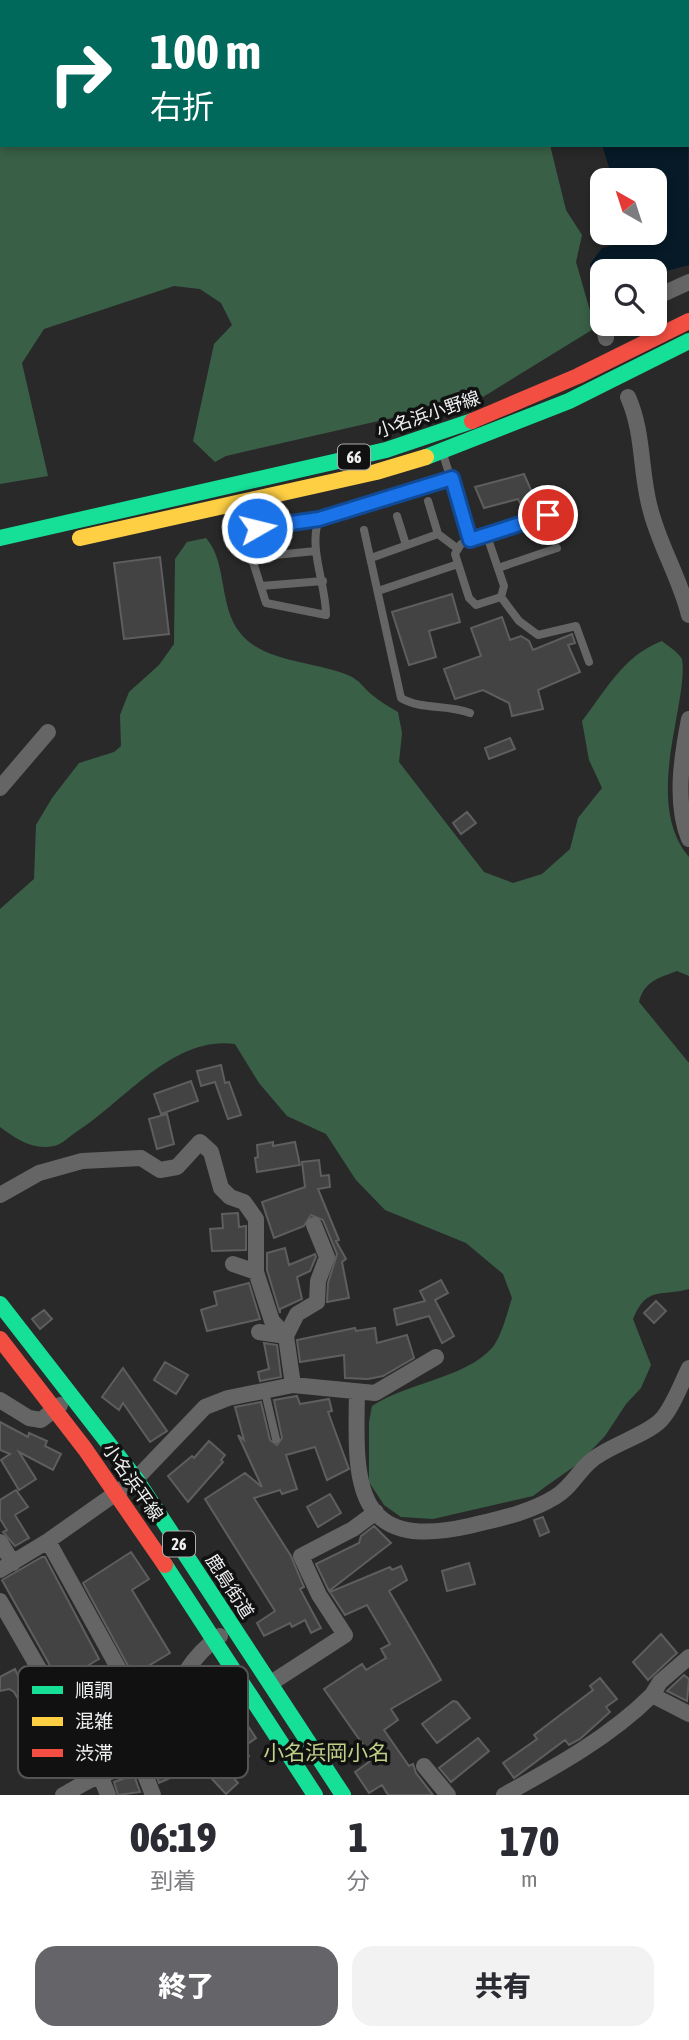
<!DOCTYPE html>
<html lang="ja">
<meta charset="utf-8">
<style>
:root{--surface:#fff;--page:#f2f2f3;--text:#2b2b33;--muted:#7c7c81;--accent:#646469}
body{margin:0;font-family:"Asap Condensed","Noto Sans JP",sans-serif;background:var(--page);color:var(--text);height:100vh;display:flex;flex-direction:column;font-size:26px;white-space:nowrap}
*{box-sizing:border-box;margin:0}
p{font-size:23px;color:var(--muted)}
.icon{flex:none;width:38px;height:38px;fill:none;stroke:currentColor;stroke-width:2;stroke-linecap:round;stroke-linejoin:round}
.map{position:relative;height:1795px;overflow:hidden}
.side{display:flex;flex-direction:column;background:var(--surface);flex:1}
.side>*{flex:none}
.hud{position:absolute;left:0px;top:0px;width:690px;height:147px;box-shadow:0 4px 10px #0003;background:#00695c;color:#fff;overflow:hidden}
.needle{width:46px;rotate:321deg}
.buttons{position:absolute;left:590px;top:168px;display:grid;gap:14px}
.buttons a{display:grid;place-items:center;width:77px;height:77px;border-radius:14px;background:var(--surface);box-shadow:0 4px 10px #0003;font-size:35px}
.pin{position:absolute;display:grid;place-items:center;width:60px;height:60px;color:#fff;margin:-30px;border:4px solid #fff;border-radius:50%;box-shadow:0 2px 7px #0007}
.me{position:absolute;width:77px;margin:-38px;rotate:82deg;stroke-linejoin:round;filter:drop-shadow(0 0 5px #0008)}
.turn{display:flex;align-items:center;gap:24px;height:147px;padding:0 35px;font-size:32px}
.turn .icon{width:91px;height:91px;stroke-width:2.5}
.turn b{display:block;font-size:49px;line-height:60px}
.eta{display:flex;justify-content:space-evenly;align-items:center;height:119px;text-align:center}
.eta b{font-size:42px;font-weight:800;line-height:49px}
.action{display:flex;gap:14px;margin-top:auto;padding:14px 35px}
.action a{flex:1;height:80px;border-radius:21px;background:var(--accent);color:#fff;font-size:28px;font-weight:800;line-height:80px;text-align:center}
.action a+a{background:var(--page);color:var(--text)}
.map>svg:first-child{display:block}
.forest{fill:#396046}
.water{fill:#061a27}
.building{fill:#434343;stroke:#5e5e5f;stroke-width:2}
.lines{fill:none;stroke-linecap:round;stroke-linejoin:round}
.lane{stroke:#656566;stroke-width:8}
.street{stroke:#656566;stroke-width:16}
.fast{stroke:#16e098;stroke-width:16}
.slow{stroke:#ffcf43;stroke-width:16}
.jam{stroke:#f24e42;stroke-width:16}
.route-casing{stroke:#114b97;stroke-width:18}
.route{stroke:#1a73e8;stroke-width:12}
.labels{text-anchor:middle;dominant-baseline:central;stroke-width:7;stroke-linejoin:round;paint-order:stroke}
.shield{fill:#111112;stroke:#acacad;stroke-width:2}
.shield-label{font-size:16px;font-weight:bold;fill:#eeeff0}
.street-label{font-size:18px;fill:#eeeff0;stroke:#111112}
.quarter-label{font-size:21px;fill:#bed186;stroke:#111112}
.key{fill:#111112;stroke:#535455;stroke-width:2}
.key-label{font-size:19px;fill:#eeeff0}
</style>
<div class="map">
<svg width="689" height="1795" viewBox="0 0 689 1795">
<rect width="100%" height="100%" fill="#29292a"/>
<path class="forest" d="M0,0h521l-519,2v143h548l16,65 16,25 -6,27 19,66 -112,69 -257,59 -11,6 -22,-21 21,-97 18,-19 -11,-22 -21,-14 -26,-3 -130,43 -22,34 26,113 -48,8z
M206,538c22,25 12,69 35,96 24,29 76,27 109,42 9,4 14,12 21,18 8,7 18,13 27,18l4,21 -3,29 85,110 29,11 29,-9 28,-25 8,-31 24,-30 -13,-28 -7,-39c25,-32 41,-65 80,-80 6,5 16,11 20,18 7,44 -40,143 7,198v119l-12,-5c-18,7 -33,10 -38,31l50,61v226c-28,8 -42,-4 -56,30l18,46 -10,23 -15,16 -21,32 -26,27 -34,24 -12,9 -100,23 -32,-2 -17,-12 -15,-23v-60l3,-16c37,-24 93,-28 120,-58 10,-12 15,-35 20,-50l-9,-24 -37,-31 -81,-33 -29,-30 -30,-46 -39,-18 -28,-33 -24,-39c-62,-9 -110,57 -159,88 -6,4 -15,13 -22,14 -21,5 -39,-8 -54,-19v-218l34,-30 2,-54 16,-27 27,-35 35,-11 7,-6 -1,-31 9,-23 30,-27 15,-21 1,-85 12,-17z"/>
<path class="water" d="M688,70l1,195 -34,9 -53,-3v9l-11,-9 -1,-7 12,-16 23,-6 2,-9h27v-53h-41l-11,-35h86z"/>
<path class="building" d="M524,474l11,25 -15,4 -2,-4 -34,9 -9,-21z
M160,557l9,77 -45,5 -10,-76z
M452,594l8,28 -31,9 7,26 -27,8 -17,-53z
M502,617l8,23 11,-4 8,5 4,9 39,-16 3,9 -7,2 12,27 -42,18 5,19 -31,7 -3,-13 -26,-13 -28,9 -11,-30 37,-13 -10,-28z
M510,738l5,11 -26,10 -4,-11z
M467,812l9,11 -15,11 -8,-11z
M221,1065l4,18 4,-1 12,33 -13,4 -13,-37 -14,4 -4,-15z
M191,1081l7,20 -37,13 -7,-20z
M167,1114l7,30 -17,5 -8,-30z
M273,1142v4l22,-4 5,23 -43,7 -2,-14 3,-1 -1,-12z
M319,1160l2,16 8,-1 1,12 -12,2 21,51 -3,1 10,18 -4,3 7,36 -22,4 1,-19 9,-29 -14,-34 -12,-5 -7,11 -30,12 -12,-36 43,-15 -3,-25z
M238,1213l1,14 7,-1v24l-34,1 -2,-22 13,-1 -1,-14z
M285,1248l4,17 26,-11 1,3 -6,14 -13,6 5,22 -22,10v4l-13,-43v-17z
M441,1280l7,13 -13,7 19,36 -12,7 -13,-27 -32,9 -3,-16 31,-8 -5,-10z
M249,1283l11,36 -53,12 -6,-21 16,-5 -3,-13z
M656,1301l10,10 -12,12 -10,-10z
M44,1310l8,9 -12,10 -8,-10z
M355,1328l1,3 19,-3 2,15 30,-8 7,23 -31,18 -15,3 -23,-1 -1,-23 -44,7 -3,-22z
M264,1343l13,2 4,32 -21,4 -2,-9 11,-3z
M165,1362l23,13 -12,19 -22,-14z
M123,1368l44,63 -17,11 -27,-39 -4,7 -17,-13z
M297,1396l3,8 29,-5 3,12 -4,1 21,57 -22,11 -12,-33 -29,8 11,34 -15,5 -2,-4 -26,8 37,58 13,31 -4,2 21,39 -10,5 -6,-13 -13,7 -2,-4 -26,13 -7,-13 18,-12 -70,-112 40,-26 17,14 -24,-52 6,5 -9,-33 26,-5 9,38 7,5 5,-7 -8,-38z
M0,1422l28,15 1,-4 18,8 -2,5 16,8 -8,16 -34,-18 17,27 -17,11 -18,-30 9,-6 -10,-4z
M209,1441l16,14 -4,5 2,2 -35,40 -20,-26 24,-20 2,2z
M16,1490l12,17 -13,8 14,23 -14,8 -12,-14 4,-2 -7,-11v-19z
M330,1494l11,19 -23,14 -11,-20z
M543,1517l6,15 -9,4 -6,-16z
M374,1526l17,17 -62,48 -13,-27 43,-21 2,-7z
M131,1552l18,27 -17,11 38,63 -37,22 -50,-92z
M42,1557h3l54,102 -27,16 3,5 -13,7 -60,-107z
M469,1563l6,21 -28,7 -5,-20z
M401,1566l6,14 -18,11 52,89 -50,29 7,11 -14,10 25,36 4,-2 3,9 17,22h-45l-6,-10 -13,8 -14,-21 18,-13 -49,-70 38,-25 4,6 20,-12 -5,-9 9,-5 -23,-39 -22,10 -15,-23 60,-25 2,3z
M661,1634l16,19 -29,27 -15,-18z
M15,1669l3,7 6,-3 9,16 4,-2 9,15 -18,14 -14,-24 -5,-3 -9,2v-14z
M684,1675l5,4 -2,22 -20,-10z
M600,1678l17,21 -11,8 4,5 -30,27 -11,6 -4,-5 -51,38 -11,-15 34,-24 -3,-4 59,-45 -3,-4z
M193,1681l34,13 29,44 -14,10 7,8 -4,3 3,3 -16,14 6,7 -12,11 -27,-29 -40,18 -6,-17 29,-20 -7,-8 17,-16 -11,-15 19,-15z
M453,1701l4,1 13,16 -33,25 -15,-19z
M478,1738l11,13 -38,31 -12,-14z
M134,1775l6,17 -22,3 -4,-13z"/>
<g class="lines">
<path class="lane" d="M443,454l27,86
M428,501l10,33
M397,516l9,29
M319,519l-62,9 -7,5 3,29 13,41 60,12c0,-31 -18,-67 -7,-96l133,-41
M364,530l37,168c20,12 46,6 69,15
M487,536l17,50 -3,11 -25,8 -7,-7 -14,-44 6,-10z
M487,536l61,-21
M253,557l63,-6
M371,558l67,-24 20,15
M498,568l59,-20
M261,586l62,-5
M378,591l80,-27
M501,597l18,24 19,14 38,-9 13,36
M265,1392l11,47"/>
<path class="street" d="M654,298l35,-16
M603,324l3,14
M628,397c16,36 12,74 22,111 9,37 30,70 39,107
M689,719c-7,36 -15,84 0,120
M0,788l48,-56
M0,1195l39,-22 43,-12 59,-3 19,12 17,-3 23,-25 11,10 10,36 9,9 14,5 12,17v53l16,49 14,15 7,49
M233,1264l23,8
M259,1332l27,4 11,-22 20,-12 1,-21 9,-24 -13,-32
M357,1393c-2,90 -4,159 112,133 29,-7 60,-13 86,-29 16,-9 23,-26 37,-37 20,-16 53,-24 69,-40 12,-13 20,-36 28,-52
M0,1400l29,18 12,2 19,-15
M48,1541l73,132 -59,37
M0,1542l13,21
M0,1570l48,-29 88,-62 69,-72 23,-9 65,-13 82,8 61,-36
M0,1601l100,174 8,20
M271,1683l74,-48 -26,-40 -18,-39 52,-27 23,-17
M652,1695l8,-13 29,-25
M140,1762l13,33
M424,1766l24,29
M63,1795c13,-7 25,-15 39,-20 20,-8 43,-11 57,-28 7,-8 5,-17 7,-26 8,-34 25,-65 54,-85
M504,1795c51,-28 106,-58 148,-100l37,19"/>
<path class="fast" d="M426,457l143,-56 120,-60
M0,538l386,-88 86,-29
M0,1304l136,175 207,316
M165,1565l150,230"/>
<path class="slow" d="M80,538l296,-66 50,-15"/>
<path class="jam" d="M472,421l106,-45 111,-55
M0,1339l85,110 80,116"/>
</g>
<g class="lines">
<defs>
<path id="route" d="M257,528l62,-9 133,-41 18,62 78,-25"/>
</defs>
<use href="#route" class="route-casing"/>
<use href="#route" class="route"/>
</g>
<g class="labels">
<g class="shield">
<rect x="338" y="444.5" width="32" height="25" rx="5"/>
<rect x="163" y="1531.5" width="32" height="25" rx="5"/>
</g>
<g class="shield-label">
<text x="354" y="457">66</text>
<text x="179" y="1544">26</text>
</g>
<g class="street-label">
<text transform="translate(428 414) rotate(-19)">小名浜小野線</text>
<text transform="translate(133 1482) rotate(55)">小名浜平線</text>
<text transform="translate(230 1586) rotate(57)">鹿島街道</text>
</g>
<g class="quarter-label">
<text x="326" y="1752">小名浜岡小名</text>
</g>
</g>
<rect x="18" y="1666" width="230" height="112" rx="10" class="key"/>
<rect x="32" y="1686" width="31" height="8" fill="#16e098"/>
<rect x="32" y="1717" width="31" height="9" fill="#ffcf43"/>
<rect x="32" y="1749" width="31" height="8" fill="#f24e42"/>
<g class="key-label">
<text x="75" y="1697">順調</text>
<text x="75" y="1728">混雑</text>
<text x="75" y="1760">渋滞</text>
</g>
</svg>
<div class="buttons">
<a><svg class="needle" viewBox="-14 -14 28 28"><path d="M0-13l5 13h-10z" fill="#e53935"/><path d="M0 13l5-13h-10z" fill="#7c7c81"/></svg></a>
<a><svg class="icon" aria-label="search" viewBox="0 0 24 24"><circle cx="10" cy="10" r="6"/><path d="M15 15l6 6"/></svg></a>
</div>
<div class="pin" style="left:548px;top:515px;background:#d93025"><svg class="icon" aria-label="arrive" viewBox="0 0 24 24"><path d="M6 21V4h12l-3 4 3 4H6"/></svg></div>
<svg class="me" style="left:257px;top:528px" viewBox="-20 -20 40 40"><circle r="17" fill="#1a73e8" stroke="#fff" stroke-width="3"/><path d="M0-11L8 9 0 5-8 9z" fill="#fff"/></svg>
<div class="hud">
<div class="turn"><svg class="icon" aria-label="right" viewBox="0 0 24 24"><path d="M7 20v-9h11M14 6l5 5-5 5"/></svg><div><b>100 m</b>右折</div></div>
</div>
</div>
<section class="side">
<div class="eta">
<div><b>06:19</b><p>到着</p></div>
<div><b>1</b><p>分</p></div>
<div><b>170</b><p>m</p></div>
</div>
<div class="action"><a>終了</a><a>共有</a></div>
</section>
